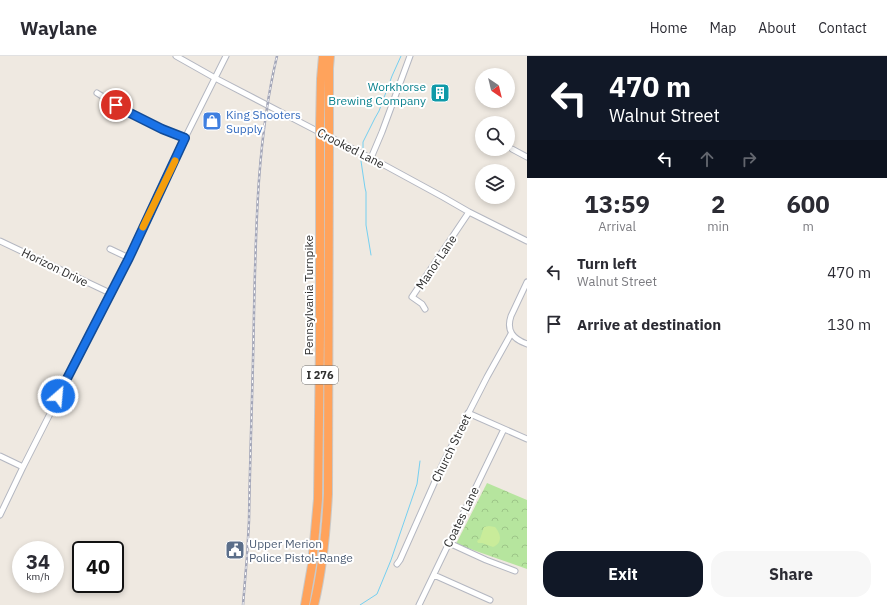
<!DOCTYPE html>
<style>
:root{--surface:#fff;--page:#f7f7f7;--text:#2b2b33;--muted:#7c7c81;--line:#e1e1e2;--accent:#111827}
body{margin:0;font-family:"IBM Plex Sans",sans-serif;background:var(--page);color:var(--text);height:100vh;display:flex;flex-direction:column;font-size:15px;white-space:nowrap}
*{box-sizing:border-box;margin:0}
p{font-size:13px;color:var(--muted)}
.icon{flex:none;width:22px;height:22px;fill:none;stroke:currentColor;stroke-width:2;stroke-linecap:round;stroke-linejoin:round}
.map{position:relative;flex:1;overflow:hidden}
.sheet{display:flex;flex-direction:column;background:var(--surface);width:360px}
.sheet>*{flex:none}
.banner{background:#111827;color:#fff;overflow:hidden}
.needle{width:26px;rotate:145deg}
.controls{position:absolute;left:475px;top:12px;display:grid;gap:8px}
.controls a{display:grid;place-items:center;width:40px;height:40px;border-radius:50%;background:var(--surface);box-shadow:0 2px 6px #0003;font-size:20px}
.speed{position:absolute;left:12px;top:485px;display:flex;gap:8px;font-size:20px;font-weight:700;text-align:center}
.speed>*{display:grid;place-content:center;width:52px;height:52px;border-radius:50%;background:var(--surface);box-shadow:0 2px 6px #0003;line-height:1}
.speed small{font-size:10px;font-weight:400}
.speed .limit{border:2px solid #111;border-radius:6px;background:#fff;color:#111}
.pin{position:absolute;display:grid;place-items:center;width:34px;height:34px;color:#fff;margin:-17px;border:2px solid #fff;border-radius:50%;box-shadow:0 1px 4px #0007}
.me{position:absolute;width:44px;margin:-22px;rotate:27deg;stroke-linejoin:round;filter:drop-shadow(0 0 3px #0008)}
.turn{display:flex;align-items:center;gap:14px;height:84px;padding:0 16px;font-size:18px}
.turn .icon{width:52px;height:52px;stroke-width:2.5}
.turn b{display:block;font-size:28px;line-height:34px}
.lanes{display:flex;align-items:center;height:38px;padding:0 16px;background:#0003;justify-content:center;gap:20px;direction:ltr}
.lanes .off{opacity:.35}
.eta{display:flex;justify-content:space-evenly;align-items:center;height:68px;text-align:center}
.eta b{font-size:24px;font-weight:800;line-height:28px}
.button{display:flex;gap:8px;margin-top:auto;padding:8px 16px}
.button a{flex:1;height:46px;border-radius:16px;background:var(--accent);color:#fff;font-size:16px;font-weight:800;line-height:46px;text-align:center}
.button a+a{background:var(--page);color:var(--text)}
ul{padding:0;list-style:none}
li{display:flex;align-items:center;gap:12px;height:52px;padding:0 16px}
li div{flex:1}
li b{display:block;font-size:15px}
li em{font-style:normal}
header{display:flex;align-items:center;gap:24px;box-sizing:border-box;height:56px;padding:0 20px;background:var(--surface);border-bottom:1px solid var(--line)}
header strong{font-size:19px}
nav{display:flex;gap:22px;margin-inline-start:auto;font-size:14px}
main{display:flex;flex:1;min-height:0}
.map>svg:first-child{display:block}
.park{fill:url(#park-crowns)}
.pitch{fill:#c9ec9a}
.lines{fill:none;stroke-linecap:round;stroke-linejoin:round}
.stream{stroke:#75cff0;stroke-width:1}
.minor-casing{stroke:#b4b7c1;stroke-width:7}
.highway-casing{stroke:#c9c9c9;stroke-width:10}
.minor{stroke:#fff;stroke-width:5}
.highway{stroke:#ffa35c;stroke-width:8}
.rail-casing{stroke:#a3a6b8;stroke-width:2.5}
.rail{stroke:#fff;stroke-width:1;stroke-dasharray:3;stroke-linecap:butt}
.highway-bridge-casing{stroke:#c9c9c9;stroke-width:10;stroke-linecap:butt}
.highway-bridge{stroke:#ffa35c;stroke-width:8}
.route-casing{stroke:#114b97;stroke-width:10}
.route{stroke:#1a73e8;stroke-width:7}
.slow{stroke:#f59e0b;stroke-width:7}
.labels{text-anchor:middle;dominant-baseline:central;stroke-width:4;stroke-linejoin:round;paint-order:stroke}
.shield{fill:#fff;stroke:#6d6d6d;stroke-width:1}
.shield-label{font-size:11px;font-weight:bold;fill:#2e2e2e}
.culture-label{font-size:12px;fill:#0d838f;stroke:#fff;text-anchor:end}
.shop-label{font-size:12px;fill:#366cbe;stroke:#fff;text-anchor:start}
.street-label{font-size:12px;fill:#2e2e2e;stroke:#fff}
.service-label{font-size:12px;fill:#4e5e75;stroke:#fff;text-anchor:start}
</style>
<header>
<strong>Waylane</strong>
<nav><a>Home</a><a>Map</a><a>About</a><a>Contact</a></nav>
</header>
<main>
<div class="map">
<svg width="527" height="549" viewBox="0 0 527 549">
<defs>
<pattern id="park-crowns" width="20" height="18" patternUnits="userSpaceOnUse"><rect width="20" height="18" fill="#b6e59e"/><path d="M2 6a3 3 0 1 1 6 0M12 15a3 3 0 1 1 6 0" fill="none" stroke="#9dc588"/></pattern>
</defs>
<rect width="100%" height="100%" fill="#efe9e1"/>
<path class="park" d="M487,427l40,17v69l-71,-25z"/>
<path class="pitch" d="M489,470l6,1c6,7 8,16 -2,20l-11,-4h-4l-1,-2 3,-2 4,-12z"/>
<g class="lines">
<path class="stream" d="M363,92v-6l12,-24 4,-7 13,-35 9,-20
M361,105l4,27 1,4v33l5,30
M360,549l17,-11 14,-34 26,-76 3,-23"/>
<defs>
<path id="minor" d="M176,0l39,22 106,55
M97,37l29,18 36,18 23,9
M328,80l58,30 57,31 26,15 58,29
M512,93l15,8
M371,102l11,-26 28,-76
M0,185l110,52
M110,193l19,9
M527,226l-16,34c-5,15 2,23 16,28
M425,253l-3,-5 -10,-7 57,-85
M468,357l59,26
M0,400l23,11
M0,459l23,-48 106,-209 56,-120 41,-82
M449,487l37,17 29,11
M397,508l3,-4 44,-99 43,-84 24,-43
M434,519l56,25
M419,549l85,-176"/>
<path id="highway" d="M320,69l1,-46 2,-23
M329,74v-62l1,-12
M305,549l7,-40 6,-66 2,-164v-192
M314,549c9,-37 12,-73 14,-111l1,-346"/>
</defs>
<use href="#minor" class="minor-casing"/>
<use href="#highway" class="highway-casing"/>
<use href="#minor" class="minor"/>
<use href="#highway" class="highway"/>
<defs>
<path id="rail" d="M243,549l4,-49 2,-35c1,-70 4,-140 5,-209 2,-86 3,-172 23,-256"/>
</defs>
<use href="#rail" class="rail-casing"/>
<use href="#rail" class="rail"/>
<defs>
<path id="highway-bridge" d="M320,69v18
M329,92v-18"/>
</defs>
<use href="#highway-bridge" class="highway-bridge-casing"/>
<use href="#highway-bridge" class="highway-bridge"/>
</g>
<g class="lines">
<defs>
<path id="route" d="M58,340l71,-138 56,-120 -23,-9 -36,-18 -10,-6"/>
</defs>
<use href="#route" class="route-casing"/>
<use href="#route" class="route"/>
<path class="slow" d="M143,171l32,-66"/>
</g>
<defs>
<symbol id="building-square" viewBox="-11 -11 22 22"><rect x="-9" y="-9" width="18" height="18" rx="4" fill="#0f9aa8" stroke="#fff"/><path d="M-4-6H4V6H1V3H-1V6H-4ZM-2.5-4.3h1.7v1.8h-1.7ZM.8-4.3h1.7v1.8H.8ZM-2.5-1h1.7V.8h-1.7ZM.8-1h1.7V.8H.8Z" fill="#fff"/></symbol>
<symbol id="shop-square" viewBox="-11 -11 22 22"><rect x="-9" y="-9" width="18" height="18" rx="4" fill="#3f7fe0" stroke="#fff"/><path d="M-5-2.5h2.3a2.7 3.5 0 0 1 5.4 0H5L5.5 6h-11ZM-1.5-2.5h3a1.5 2.3 0 0 0-3 0Z" fill="#fff"/></symbol>
<symbol id="civic-square" viewBox="-11 -11 22 22"><rect x="-9" y="-9" width="18" height="18" rx="4" fill="#5c6f8a" stroke="#fff"/><path d="M-.6-6.5H3V-4.5H.6V-3L4-1V1h2V6H-6V1h2V-1L-.6-3ZM-1.2 2.5V6h2.4V2.5Z" fill="#fff"/></symbol>
</defs>
<g fill-rule="evenodd">
<use href="#building-square" x="429" y="26" width="22" height="22"/>
<use href="#shop-square" x="201" y="54" width="22" height="22"/>
<use href="#civic-square" x="224" y="483" width="22" height="22"/>
</g>
<g class="labels">
<rect class="shield" x="302" y="310" width="36" height="18" rx="3"/>
<g class="shield-label">
<text x="320" y="319">I 276</text>
</g>
<g class="culture-label">
<text x="426" y="30">Workhorse<tspan x="426" dy="14">Brewing Company</tspan></text>
</g>
<g class="shop-label">
<text x="226" y="58">King Shooters<tspan x="226" dy="14">Supply</tspan></text>
</g>
<g class="street-label">
<text transform="translate(351 92) rotate(27)">Crooked Lane</text>
<text transform="translate(436 206) rotate(-56)">Manor Lane</text>
<text transform="translate(55 211) rotate(26)">Horizon Drive</text>
<text transform="translate(308 239) rotate(-90)">Pennsylvania Turnpike</text>
<text transform="translate(451 392) rotate(-64)">Church Street</text>
<text transform="translate(461 461) rotate(-64)">Coates Lane</text>
</g>
<g class="service-label">
<text x="249" y="487">Upper Merion<tspan x="249" dy="14">Police Pistol-Range</tspan></text>
</g>
</g>
</svg>
<div class="controls">
<a><svg class="needle" viewBox="-14 -14 28 28"><path d="M0-13l5 13h-10z" fill="#e53935"/><path d="M0 13l5-13h-10z" fill="#7c7c81"/></svg></a>
<a><svg class="icon" aria-label="search" viewBox="0 0 24 24"><circle cx="10" cy="10" r="6"/><path d="M15 15l6 6"/></svg></a>
<a><svg class="icon" aria-label="layers" viewBox="0 0 24 24"><path d="M12 4l9 5-9 5-9-5zM3 14l9 5 9-5"/></svg></a>
</div>
<div class="speed"><div>34<small>km/h</small></div><div class="limit">40</div></div>
<div class="pin" style="left:116px;top:49px;background:#d93025"><svg class="icon" aria-label="arrive" viewBox="0 0 24 24"><path d="M6 21V4h12l-3 4 3 4H6"/></svg></div>
<svg class="me" style="left:58px;top:340px" viewBox="-20 -20 40 40"><circle r="17" fill="#1a73e8" stroke="#fff" stroke-width="3"/><path d="M0-11L8 9 0 5-8 9z" fill="#fff"/></svg>
</div>
<section class="sheet">
<div class="banner">
<div class="turn"><svg class="icon" aria-label="left" viewBox="0 0 24 24"><path d="M17 20v-9H6M10 6l-5 5 5 5"/></svg><div><b>470 m</b>Walnut Street</div></div>
<div class="lanes"><svg class="icon" aria-label="left" viewBox="0 0 24 24"><path d="M17 20v-9H6M10 6l-5 5 5 5"/></svg><svg class="icon off" aria-label="ahead" viewBox="0 0 24 24"><path d="M12 20V5M6 11l6-6 6 6"/></svg><svg class="icon off" aria-label="right" viewBox="0 0 24 24"><path d="M7 20v-9h11M14 6l5 5-5 5"/></svg></div>
</div>
<div class="eta">
<div><b>13:59</b><p>Arrival</p></div>
<div><b>2</b><p>min</p></div>
<div><b>600</b><p>m</p></div>
</div>
<ul>
<li><svg class="icon" aria-label="left" viewBox="0 0 24 24"><path d="M17 20v-9H6M10 6l-5 5 5 5"/></svg><div><b>Turn left</b><p>Walnut Street</p></div><em>470 m</em></li>
<li><svg class="icon" aria-label="arrive" viewBox="0 0 24 24"><path d="M6 21V4h12l-3 4 3 4H6"/></svg><div><b>Arrive at destination</b></div><em>130 m</em></li>
</ul>
<div class="button"><a>Exit</a><a>Share</a></div>
</section>
</main>
